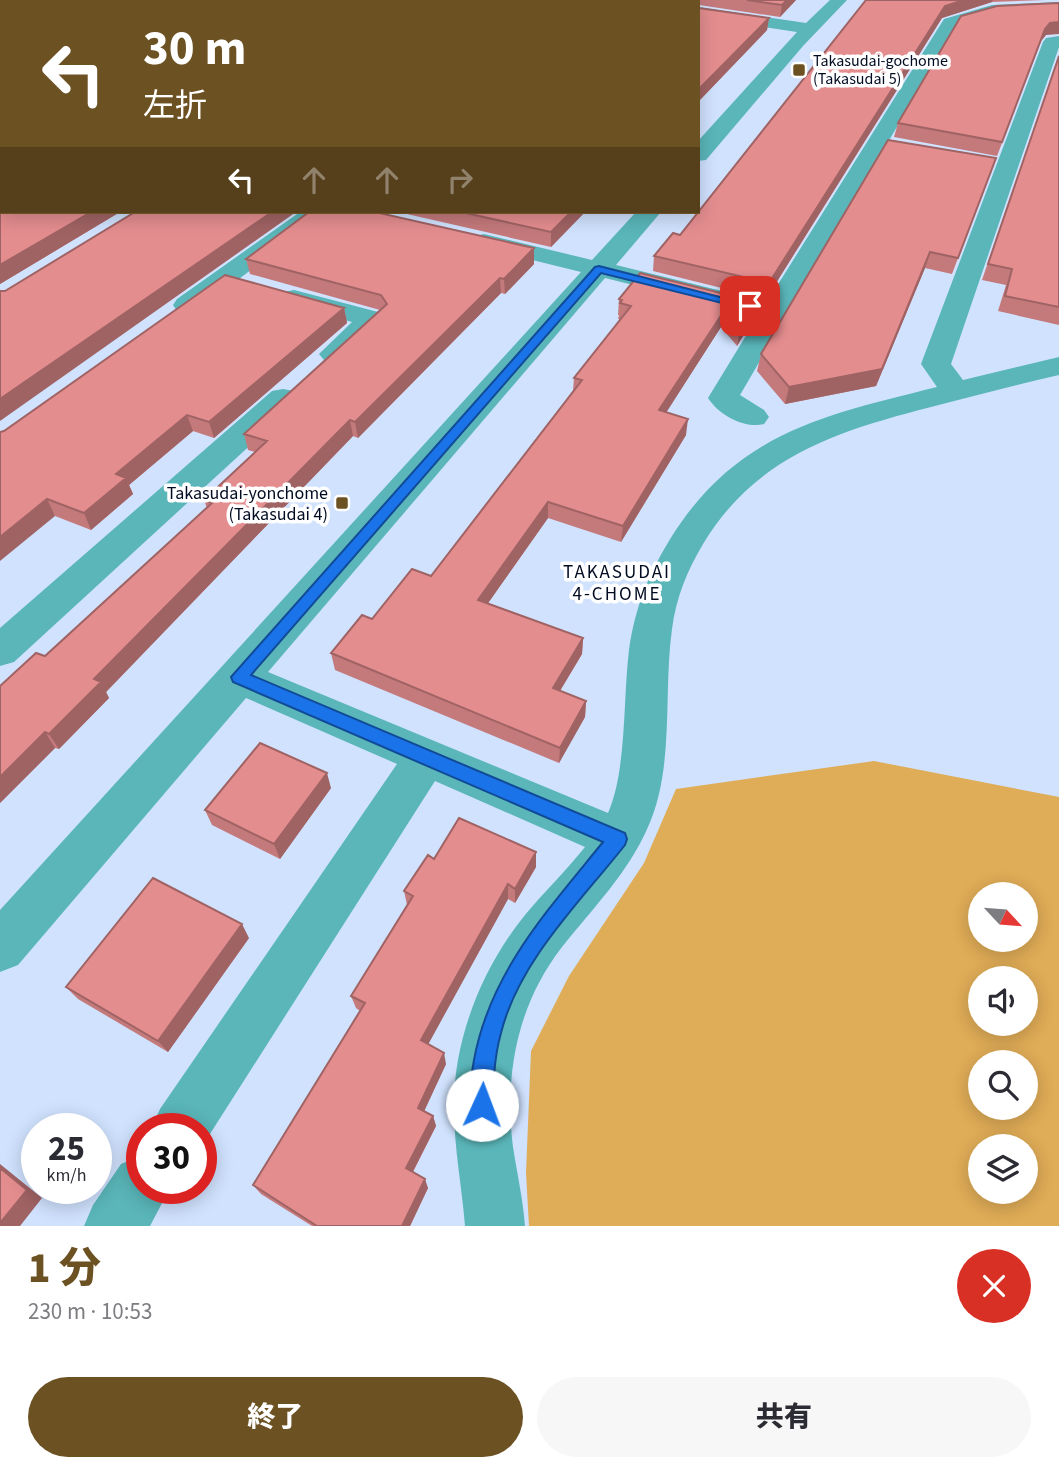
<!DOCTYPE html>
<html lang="ja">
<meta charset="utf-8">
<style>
:root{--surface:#fff;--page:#f7f7f7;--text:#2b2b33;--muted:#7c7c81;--accent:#6c5123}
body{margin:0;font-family:"Source Sans 3","Noto Sans JP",sans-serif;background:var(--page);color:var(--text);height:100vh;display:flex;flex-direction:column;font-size:26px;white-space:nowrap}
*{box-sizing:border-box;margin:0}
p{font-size:23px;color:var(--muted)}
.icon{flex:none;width:38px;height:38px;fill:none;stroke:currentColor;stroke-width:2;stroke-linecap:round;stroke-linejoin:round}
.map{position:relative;height:1226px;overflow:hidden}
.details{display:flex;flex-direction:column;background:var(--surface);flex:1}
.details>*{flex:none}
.hud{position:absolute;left:0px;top:0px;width:700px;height:214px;box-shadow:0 4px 18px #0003;background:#6c5123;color:#fff;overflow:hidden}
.needle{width:46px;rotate:116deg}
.controls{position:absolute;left:968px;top:882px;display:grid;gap:14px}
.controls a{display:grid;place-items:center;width:70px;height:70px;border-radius:50%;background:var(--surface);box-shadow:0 4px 18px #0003;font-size:35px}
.speed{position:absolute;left:21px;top:1113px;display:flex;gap:14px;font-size:35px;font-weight:700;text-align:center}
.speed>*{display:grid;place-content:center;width:91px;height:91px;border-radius:50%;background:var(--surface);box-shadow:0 4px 18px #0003;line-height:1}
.speed small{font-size:18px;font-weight:400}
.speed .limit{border:10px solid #d22;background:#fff;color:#111}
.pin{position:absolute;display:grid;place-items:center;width:60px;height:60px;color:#fff;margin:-30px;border-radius:14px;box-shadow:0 4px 10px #0006}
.me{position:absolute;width:77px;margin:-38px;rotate:2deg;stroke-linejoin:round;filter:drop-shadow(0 0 5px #0008)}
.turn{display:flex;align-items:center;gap:24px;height:147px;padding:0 28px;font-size:32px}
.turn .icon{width:91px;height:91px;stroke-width:2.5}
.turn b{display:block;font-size:49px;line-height:60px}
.lanes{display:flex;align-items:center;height:66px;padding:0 28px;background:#0003;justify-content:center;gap:35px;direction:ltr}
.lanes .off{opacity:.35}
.round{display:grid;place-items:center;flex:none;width:74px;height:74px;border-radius:37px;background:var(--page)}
.headline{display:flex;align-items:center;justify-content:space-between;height:119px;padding:0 28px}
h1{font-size:42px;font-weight:800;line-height:52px;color:var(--accent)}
.action{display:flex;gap:14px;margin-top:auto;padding:14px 28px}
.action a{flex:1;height:80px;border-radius:42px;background:var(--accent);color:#fff;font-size:28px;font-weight:800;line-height:80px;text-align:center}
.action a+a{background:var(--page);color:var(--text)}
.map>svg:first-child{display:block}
.green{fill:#dfac57;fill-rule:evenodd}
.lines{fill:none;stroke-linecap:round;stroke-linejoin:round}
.minor{fill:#5ab6b9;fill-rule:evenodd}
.wall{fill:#c4797b}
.shaded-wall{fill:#a06364}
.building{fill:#e48d8f;stroke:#a06364;stroke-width:2}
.route{fill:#1a73e8;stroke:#114b97;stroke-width:2}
.poi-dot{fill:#6c5123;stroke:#fff;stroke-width:2.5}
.labels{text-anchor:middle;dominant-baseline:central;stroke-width:7;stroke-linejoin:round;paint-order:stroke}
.far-poi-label{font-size:16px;fill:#010b22;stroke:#fff;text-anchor:start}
.poi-label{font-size:18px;fill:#010b22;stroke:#fff;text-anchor:end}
.neighbourhood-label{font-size:19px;letter-spacing:2px;fill:#010b22;stroke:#fff}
</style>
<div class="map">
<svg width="1059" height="1226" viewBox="0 0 1059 1226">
<rect width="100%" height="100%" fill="#d0e2fe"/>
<path class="green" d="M874,761l185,36v429h-530l-3,-53 5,-122 38,-75 75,-113 32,-74zM980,894h46v46h-46zM980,978h46v46h-46zM980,1062h46v46h-46zM980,1146h46v46h-46z"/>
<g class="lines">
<path class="minor" d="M830,0h17l-44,46 -97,114 -8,1v-20l99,-109 -99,-15v-10l108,16z
M1059,2v10l-66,3 -37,11 -216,369 24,15 5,7 -5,7c-20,5 -45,-9 -56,-26l50,-82 -153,-38 -337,394 340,141c19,-43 15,-115 21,-163 6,-43 20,-77 43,-114 66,-104 153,-121 265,-149l-16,-23 122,-322 3,-4 13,-2v11l-108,317 12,16 96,-23v18c-43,10 -85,21 -128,32 -93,24 -175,49 -228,137 -16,27 -27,54 -31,85 -9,64 3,138 -24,198 -20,46 -55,81 -86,120 -45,58 -58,128 -49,200 4,26 10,52 12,79h-60c-3,-39 -11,-78 -11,-118 -1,-68 28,-140 71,-193 19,-23 41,-44 60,-68l-150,-66 -234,367v-19h-50l9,-20 237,-345 -151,-66 -228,267 -18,7v-62l581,-638 -106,-26 -3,-5 3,-5 9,-2 108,26 44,-48h25l-45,53 151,37 177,-283 48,-14z
M300,212h27l-130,99 -10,2 -10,-2 -4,-6 4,-6z
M294,290l88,23 4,6c-13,19 -39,47 -62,41l-5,-6 33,-32 -68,-18 -4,-6 4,-6z
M283,389l11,2 4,7 -4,7 -280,257 -14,4v-38l272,-237z
M142,1155v33h28l-20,38h-66l9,-21 28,-41z"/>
</g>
<path class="wall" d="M0,0h796l-16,17 -81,-12v3l70,10 -2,12 -69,72v-100h-696v210h118l-120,72z
M866,0h179l-53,2 -50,16 -176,281 -113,-28 1,-15 26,-21z
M1046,35l-5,6 -44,115 -103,-19 4,-14z
M1059,55v270l-61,-14 8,-26 -24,-5z
M996,158l-44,116 -27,-6 -49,118 -91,18 -28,-33 4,-17z
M398,212h187l-34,35z
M246,259l288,5 -29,30 -4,-1 -143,145 -5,-2 -247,256 3,6 -50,51 -4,-1 -55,55 45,-147 162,-148 -3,-8 51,-48 -7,-2 -4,-16 136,-124 -130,-36z
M640,273l114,45 -17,28 -16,-19 -55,85 20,23 -65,107 -73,-24 -60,85 95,35 -1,16 -22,37 26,10 -1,16 -26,46 -224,-93 -4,-17 41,-34 59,-43 142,-185 1,-13 47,-59h-3l1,-4h-1l1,-16z
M344,308l3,15 -133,115 -21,-7 -64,54 4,9 -42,36 -36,-14 -51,-85z
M331,788l-51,71 -68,-34 -7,-15z
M536,852v15l-21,36 -7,-4 -80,145 18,20 -22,47 9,5 3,10 -23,46 15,16 -18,38h-98l-51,-32 -8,-9 107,-174 -4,-3 -5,-12 56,-91 -3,-14 30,-32z
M249,938l-81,114 -90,-53 -12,-12z"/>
<path class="shaded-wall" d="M787,0h9l-16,17 2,-12z
M964,0h29l-1,2 -50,16 -176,281 3,-16 176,-277z
M769,18l-2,12 -69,72v-12z
M1059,22v12l-13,1 -5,6 -44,115 48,-127 5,-6z
M91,212h29l-120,72v-19z
M272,212h24l-296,209v-22z
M571,212h14l-34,35v-15z
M534,248v16l-29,30 -1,-15z
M930,252l-5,16 -49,118 -91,18 4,-17z
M500,278l1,15 -143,145 -3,-16z
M757,302l-3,16 -17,28 3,-16z
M344,308l3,15 -133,115 -5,-16z
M724,311l-3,16 -64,100 2,-17z
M187,415l6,16 -64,54 4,9 -42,36 -7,-17 32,-39z
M688,419l-2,16 -65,107 2,-16z
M350,420l3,16 -247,256 3,6 -50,51 -10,-15 45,-55z
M47,499l8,17 -55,45v-24z
M548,502v16l-69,98 -1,-16z
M583,638l-1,16 -30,50 1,-16z
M586,701l-1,16 -26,46 1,-15z
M45,732l10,16 -55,55v-26z
M327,773l4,15 -51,71 -6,-15z
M536,852v15l-21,36v-14z
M508,884v15l-84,153 -3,-12z
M242,924l7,14 -81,114 -10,-11z
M444,1053l2,11 -25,54 -3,-10z
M433,1116l3,10 -26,51 -4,-9z
M0,1164l42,34 -22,28h-20z
M425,1179l3,9 -18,38h-8z"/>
<path class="building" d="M0,0h698l1,8 70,10 -71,72v-88h-696v104h-2z
M747,0h40l-5,5z
M866,0h98l-19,6 -176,277 -115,-27 19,-23 7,2z
M1059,3v19l-9,1 -5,6 -43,113 -104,-19 63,-107 36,-10z
M1059,56v251l-54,-11 7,-27 -24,-5z
M2,112v100h89l-91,53v-152z
M888,140l108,18 -38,100 -28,-6 -48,117 -93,18 -28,-33z
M135,212h137l-272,187v-108h5z
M309,212h66l159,36 -30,31 -4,-1 -145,144 -5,-2 -256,259 7,3 -52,52 -4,-2 -45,45v-91l36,-33 9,3 167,-153 -8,-3 63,-59 -23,-7 143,-130 -6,-9 -135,-36z
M461,212h110l-20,20z
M640,273l117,29 -17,28 -16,-19 -65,99 29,9 -65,107 -75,-24 -70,98 105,38 -30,50 33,13 -26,47 -229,-95 31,-38 10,4 40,-50 19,7 151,-196 -8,-2 57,-72 -11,-3 2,-3 -3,-1z
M225,275l119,33 -135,114 -22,-7 -71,59 10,4 -42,35 -37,-14 -47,38v-105l4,-1z
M260,743l67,30 -53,71 -69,-34z
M459,818l77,34 -21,37 -7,-5 -87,156 23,13 -26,55 15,8 -27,52 19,11 -23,47h-85l-64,-41 112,-182 -14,-7 62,-100 -9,-5 24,-36 6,4z
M153,878l89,46 -84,117 -92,-54z
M0,1168l27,22 -27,33z"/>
<path class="route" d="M599,266l156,40 -5,4 -149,-37 -350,402 374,158 2,6 -2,6c-45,57 -106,116 -124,188 -4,14 -6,29 -7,43 -2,13 1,25 -4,37l-8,3 -8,-3c-7,-16 -3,-36 0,-53 16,-88 74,-150 129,-218l-370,-160 -2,-5 364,-410z"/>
<g class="poi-dot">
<rect x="792" y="63" width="14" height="14" rx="3.5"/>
<rect x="335" y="496" width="14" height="14" rx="3.5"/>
</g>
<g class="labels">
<g class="far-poi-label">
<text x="813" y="61">Takasudai-gochome<tspan x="813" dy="18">(Takasudai 5)</tspan></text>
</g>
<g class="poi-label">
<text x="328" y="493">Takasudai-yonchome<tspan x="328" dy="21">(Takasudai 4)</tspan></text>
</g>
<g class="neighbourhood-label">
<text x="617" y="572">TAKASUDAI<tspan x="617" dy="22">4-CHOME</tspan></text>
</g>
</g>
</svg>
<div class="controls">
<a><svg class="needle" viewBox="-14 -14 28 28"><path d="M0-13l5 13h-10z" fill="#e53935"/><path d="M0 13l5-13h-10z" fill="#7c7c81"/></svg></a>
<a><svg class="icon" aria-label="sound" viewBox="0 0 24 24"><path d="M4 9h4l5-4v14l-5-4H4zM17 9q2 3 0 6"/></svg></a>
<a><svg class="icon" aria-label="search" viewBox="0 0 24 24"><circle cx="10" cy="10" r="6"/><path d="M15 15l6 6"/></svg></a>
<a><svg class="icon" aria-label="layers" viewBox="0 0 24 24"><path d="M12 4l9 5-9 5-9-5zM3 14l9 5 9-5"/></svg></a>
</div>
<div class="speed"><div>25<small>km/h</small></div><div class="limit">30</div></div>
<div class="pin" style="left:750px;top:306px;background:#d93025"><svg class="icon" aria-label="arrive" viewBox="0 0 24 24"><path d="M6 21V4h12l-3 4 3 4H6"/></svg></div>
<svg class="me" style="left:482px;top:1105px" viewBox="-20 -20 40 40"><circle r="19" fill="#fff"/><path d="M0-13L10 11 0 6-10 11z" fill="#1a73e8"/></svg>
<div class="hud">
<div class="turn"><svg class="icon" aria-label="left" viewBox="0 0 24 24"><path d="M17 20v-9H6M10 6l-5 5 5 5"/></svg><div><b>30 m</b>左折</div></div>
<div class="lanes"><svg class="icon" aria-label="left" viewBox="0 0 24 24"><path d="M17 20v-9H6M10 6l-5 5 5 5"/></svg><svg class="icon off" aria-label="ahead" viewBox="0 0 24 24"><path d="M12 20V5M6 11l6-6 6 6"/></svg><svg class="icon off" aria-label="ahead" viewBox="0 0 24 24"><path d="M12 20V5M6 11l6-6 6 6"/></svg><svg class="icon off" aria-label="right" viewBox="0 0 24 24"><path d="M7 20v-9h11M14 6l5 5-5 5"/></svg></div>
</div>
</div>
<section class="details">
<div class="headline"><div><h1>1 分</h1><p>230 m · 10:53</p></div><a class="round" style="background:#d93025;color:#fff"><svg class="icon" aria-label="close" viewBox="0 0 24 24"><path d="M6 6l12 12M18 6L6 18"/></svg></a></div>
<div class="action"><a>終了</a><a>共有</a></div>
</section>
